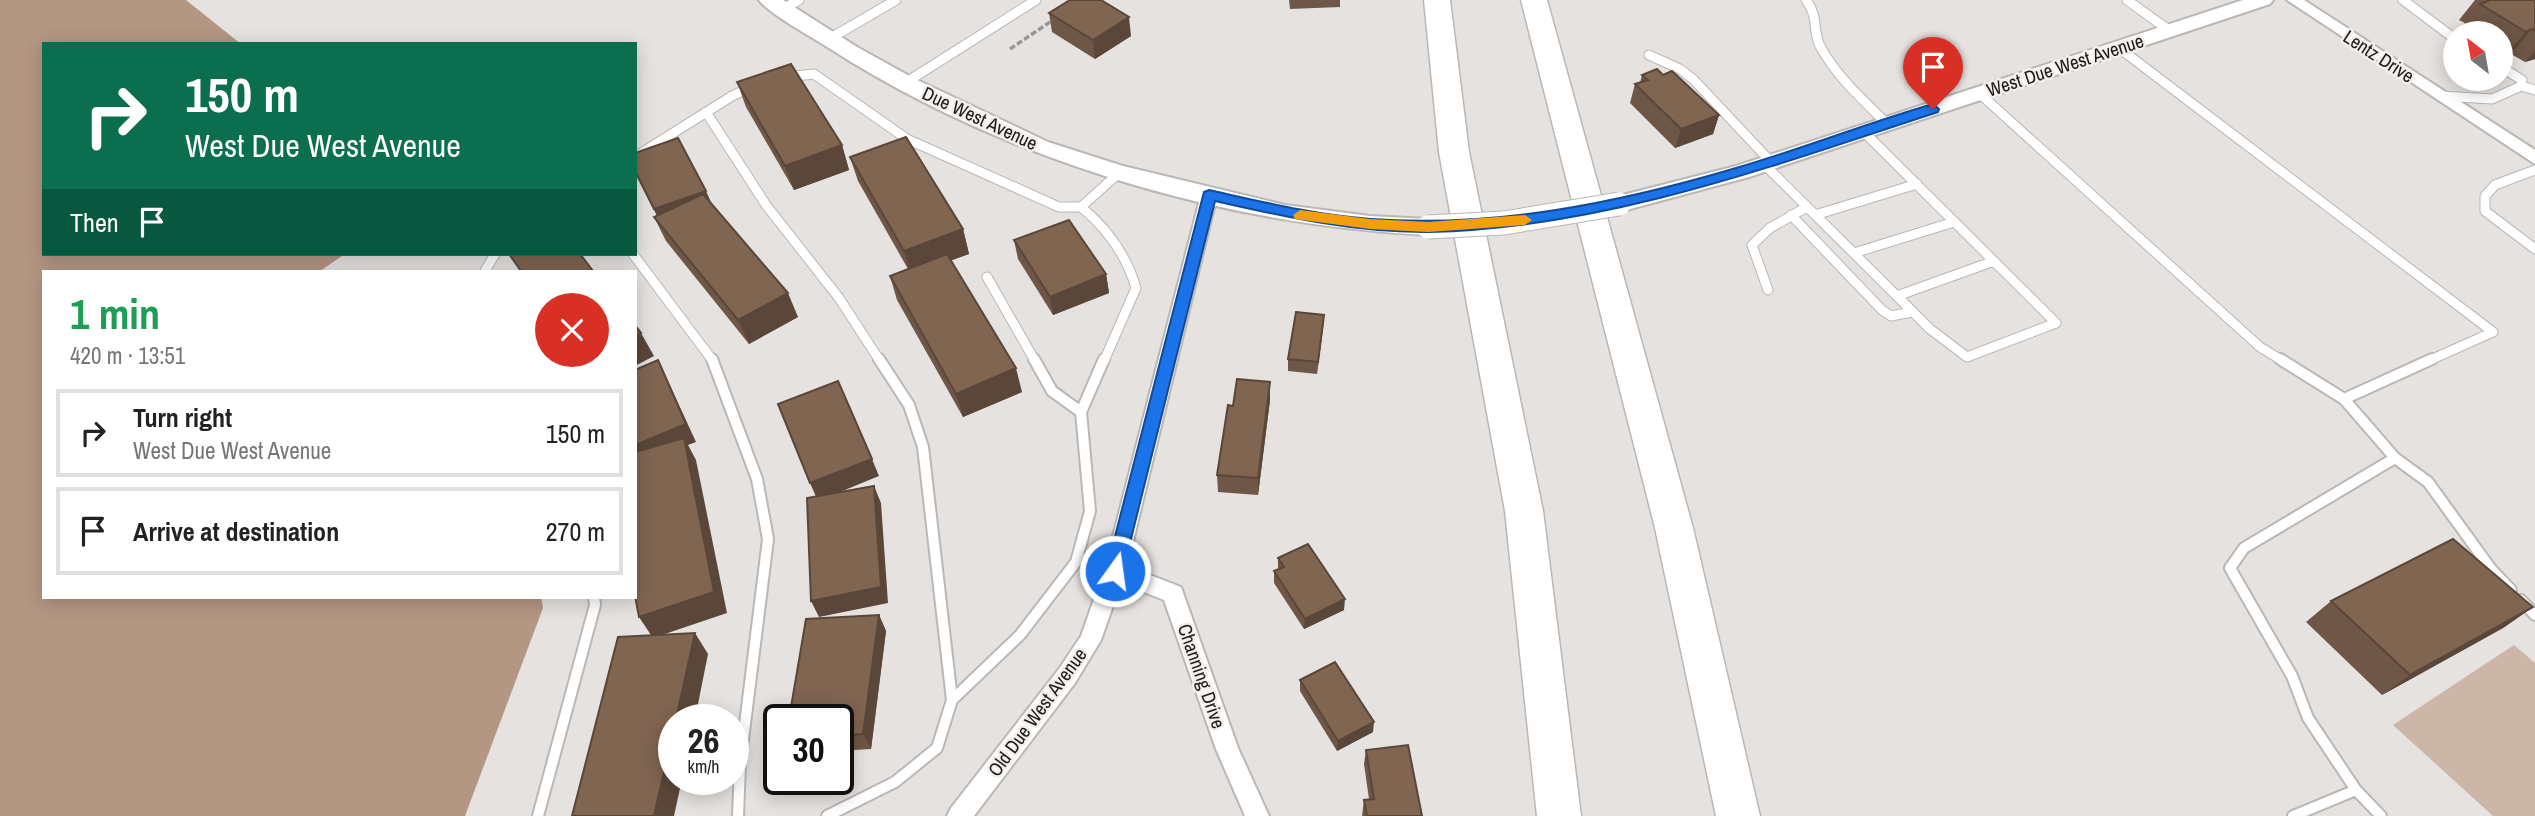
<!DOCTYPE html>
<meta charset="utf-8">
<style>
:root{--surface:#fff;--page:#f2f2f2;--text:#222;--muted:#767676;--line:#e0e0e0}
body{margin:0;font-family:"Archivo Narrow",sans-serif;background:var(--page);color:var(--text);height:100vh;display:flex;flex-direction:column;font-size:26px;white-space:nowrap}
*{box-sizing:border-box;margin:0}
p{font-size:23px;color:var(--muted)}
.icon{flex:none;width:38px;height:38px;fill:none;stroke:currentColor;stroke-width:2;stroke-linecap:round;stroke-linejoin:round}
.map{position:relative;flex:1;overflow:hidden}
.drawer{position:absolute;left:42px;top:270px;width:595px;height:329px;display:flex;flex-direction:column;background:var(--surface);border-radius:0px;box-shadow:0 4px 18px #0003}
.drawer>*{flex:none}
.top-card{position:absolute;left:42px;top:42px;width:595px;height:214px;border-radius:0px;box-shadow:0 4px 18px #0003;background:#0b6e4f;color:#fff;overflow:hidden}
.needle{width:46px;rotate:329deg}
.fabs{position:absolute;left:2443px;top:21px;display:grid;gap:14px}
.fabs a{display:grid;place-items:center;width:70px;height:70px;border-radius:50%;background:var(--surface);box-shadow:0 4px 18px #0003;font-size:35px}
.speed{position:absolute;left:658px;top:704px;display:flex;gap:14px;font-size:35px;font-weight:700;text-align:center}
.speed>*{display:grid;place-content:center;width:91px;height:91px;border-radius:50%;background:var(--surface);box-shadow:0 4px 18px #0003;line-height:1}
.speed small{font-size:18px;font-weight:400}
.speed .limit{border:4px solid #111;border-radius:10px;background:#fff;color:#111}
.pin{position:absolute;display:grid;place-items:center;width:60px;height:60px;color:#fff;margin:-72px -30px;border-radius:50% 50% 50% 0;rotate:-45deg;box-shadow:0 0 7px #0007}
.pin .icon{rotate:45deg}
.me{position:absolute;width:77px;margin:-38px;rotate:14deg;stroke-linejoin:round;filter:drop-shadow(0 0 5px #0008)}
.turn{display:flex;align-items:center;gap:24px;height:147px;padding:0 28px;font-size:32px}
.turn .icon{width:91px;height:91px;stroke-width:2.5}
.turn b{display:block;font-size:49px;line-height:60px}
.then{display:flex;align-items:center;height:66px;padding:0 28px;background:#0003;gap:14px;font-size:26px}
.round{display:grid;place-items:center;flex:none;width:74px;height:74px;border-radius:37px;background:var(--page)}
.headline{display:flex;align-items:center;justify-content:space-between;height:119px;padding:0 28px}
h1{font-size:42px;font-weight:800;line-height:52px;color:#1e9e55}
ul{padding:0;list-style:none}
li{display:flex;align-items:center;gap:21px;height:88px;margin:0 14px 10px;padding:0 14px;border:4px solid var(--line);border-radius:0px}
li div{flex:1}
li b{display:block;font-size:26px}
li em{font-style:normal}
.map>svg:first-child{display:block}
.green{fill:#cbb6a7}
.forest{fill:#b49783}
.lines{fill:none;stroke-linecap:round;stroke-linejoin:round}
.lane-far1-casing{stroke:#bbb7b5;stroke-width:11}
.lane-casing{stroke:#bbb7b5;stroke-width:14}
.street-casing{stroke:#bbb7b5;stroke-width:4}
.secondary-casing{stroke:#bbb7b5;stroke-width:4}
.highway-casing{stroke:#bbb7b5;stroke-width:3}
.path{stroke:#999795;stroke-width:3.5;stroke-dasharray:6 2.5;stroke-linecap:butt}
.lane-far1{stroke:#fff;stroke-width:9}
.lane{stroke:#fff;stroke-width:10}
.street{fill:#fff;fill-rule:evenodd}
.secondary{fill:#fff;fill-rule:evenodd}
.highway{fill:#fff;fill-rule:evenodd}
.secondary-bridge-casing{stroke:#bbb7b5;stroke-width:25;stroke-linecap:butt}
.secondary-bridge{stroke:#fff;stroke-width:23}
.wall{fill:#6e5746}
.shaded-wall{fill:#5a4739}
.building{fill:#806551;stroke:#5a4739;stroke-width:2}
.route{fill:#1a73e8;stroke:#114b97;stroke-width:2}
.slow{fill:#f59e0b}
.labels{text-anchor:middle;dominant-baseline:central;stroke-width:5;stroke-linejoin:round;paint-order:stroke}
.street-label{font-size:19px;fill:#1c1b1a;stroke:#f3efec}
</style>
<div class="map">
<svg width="2535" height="816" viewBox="0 0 2535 816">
<rect width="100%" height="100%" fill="#e5e2df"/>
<path class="green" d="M2514,645l21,18v153h-42l-100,-91z"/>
<path class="forest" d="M0,0h186l55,44h-197v210h301l-25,17h-276v326h497l2,11 -78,208h-465z"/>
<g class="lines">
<defs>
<path id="lane-far1" d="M1806,0c13,17 6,29 14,46 16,30 43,54 67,78
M2127,0l43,31
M2403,0l52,39
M783,9l16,-9
M829,39l67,-39
M2119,48l374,284 -65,29
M1649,55l31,14 14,11 77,82
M786,77l28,-3 93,65 152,68h22l38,-34
M905,83l131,-83
M2521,86l14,4
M1979,93l281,254 23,14
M2441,96l51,3 29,-13 1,-6 -21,-13
M706,112l60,93 73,93 41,63
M635,157l97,-61 19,-9
M1764,164l166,165 37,28 89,-34 -193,-192
M2535,170l-40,15 -10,11v15l50,38
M1081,207c27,22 45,47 55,81l-32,73
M1791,215l91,95 9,6 21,-4
M1815,215l102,-31
M1854,253l100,-31
M633,254l80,107
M485,271l10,-17
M987,277l48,84
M1768,290l-16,-45 18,-17 37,-21
M1897,296l97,-35"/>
<path id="lane" d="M712,359l45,120 11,60 -28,225 -2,52
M1034,359l18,32 29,21
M2280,359l64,40 88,-40
M2344,399l51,59 -151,90 -14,20 62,108 16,42 48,72
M2395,458l33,24 63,87 20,21
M2521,600l14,15
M952,700l68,-65 56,-73 14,-51 -9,-99 23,-53
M538,816l57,-211 -1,-8
M827,816l68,-34 42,-34 15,-48 -29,-253 -14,-42 -30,-46
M2293,816l63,-26 25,26"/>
<path id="street" d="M2287,0h17l231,150v14z
M1209,189l8,6 -90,371 54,21 57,161 31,68h-24l-29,-67 -52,-149 -43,-17 -20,57 -26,43 -101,133h-27l4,-8 108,-139 22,-33 23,-65 97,-376z"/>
<path id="secondary" d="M759,0h24l74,47 56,31 135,64 75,24 162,39 85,11 58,3 8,2 4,6 -4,6 -8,2c-206,-10 -425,-75 -599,-187 -17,-11 -60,-34 -70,-48z
M2243,0h30l-3,4 -521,173 -130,35 -8,-2 -4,-6 4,-6 125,-32z"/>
<path id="highway" d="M1424,0h26l19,152 74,359 38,305h-44l-32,-305 -66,-359z
M1521,0h26l146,528 67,288h-44l-61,-288z"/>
</defs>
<use href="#lane-far1" class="lane-far1-casing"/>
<use href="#lane" class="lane-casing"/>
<use href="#street" class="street-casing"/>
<use href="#secondary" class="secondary-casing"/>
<use href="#highway" class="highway-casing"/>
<path class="path" d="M1010,49l43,-29"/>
<use href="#lane-far1" class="lane-far1"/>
<use href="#lane" class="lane"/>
<use href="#street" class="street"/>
<use href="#secondary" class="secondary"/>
<use href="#highway" class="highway"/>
<defs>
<path id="secondary-bridge" d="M1428,227l76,-4 115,-19"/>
</defs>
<use href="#secondary-bridge" class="secondary-bridge-casing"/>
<use href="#secondary-bridge" class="secondary-bridge"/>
</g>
<path class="wall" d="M1289,0h51v7l-50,2z
M2475,0h60v59l-10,3 -14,-8 -7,2 -3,-2v-21h-33l-8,-5 5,-5 -6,-3z
M1049,13l82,23 -36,23 -43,-27z
M1642,75h21l56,40 -6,19 -38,14 -45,-45 5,-19 5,-1z
M737,82l105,63 7,25 -55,20 -48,-83z
M850,157l113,72 6,25 -18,6 71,132 -59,25 -66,-117 -7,-24 18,-7 -50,-88z
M635,171l76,32 87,114 -49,27 -83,-103 -12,-24 3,-1z
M1014,240l92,34 3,19 -56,22 -35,-56z
M1324,315l-1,13 -6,46 -29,-3v-12z
M1270,400l-12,95 -40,-3 -1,-17 16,-69z
M1278,558l66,52 -40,19 -30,-46v-12l4,-2z
M2331,601l202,6 -30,21 -121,67 -76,-73z
M879,615l7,16 -15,118 -33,2v-32z
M1300,680l73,52 -36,19 -37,-60z
M1366,750l56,66h-60l2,-16 5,-1 -5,-35z"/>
<path class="shaded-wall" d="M1129,17l2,19 -36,23 -2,-19z
M2532,29l-21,25 -7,2 22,-24z
M2535,51v8l-10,3z
M1719,115l-6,19 -38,14 6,-19z
M842,145l7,25 -55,20 -9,-24z
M706,191l8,18 -51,19 -9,-19z
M963,229l6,25 -58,21 -7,-24z
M1106,274l3,19 -56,22 -3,-18z
M788,293l10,24 -49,27 -11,-24z
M1324,315l-1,13 -6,46 1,-12z
M641,333l13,23 -19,10v-30z
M658,360l9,19 29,63 -8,3 8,15 31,153 -74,25 -14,-21 -4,-172z
M1016,368l6,24 -59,25 -7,-23z
M1270,382v18l-12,95v-17z
M872,459l7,17 -61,25 -8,-18z
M874,486l7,17 7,100 -69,14 -8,-16z
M1345,599l-1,11 -40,19 1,-10z
M2533,607l-30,21 -121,67 28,-20z
M879,615l7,16 -15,118 -8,-15z
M695,633l13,21 -13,65h-19z
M1374,722l-1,10 -36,19 1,-10z
M674,728v51h8l-8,37h-20z"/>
<path class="building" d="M1070,0h31l28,17 -36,23 -44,-27z
M2487,0h48v31l-3,-2 -6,3 -46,-28 8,-3z
M791,64l51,81 -57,21 -48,-84z
M1657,69l6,6 9,-4 47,44 -38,14 -46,-45 13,-4 -6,-5z
M906,137l57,92 -59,22 -54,-94z
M678,138l28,53 -52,18 -19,-38v-18z
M703,194l85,99 -50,27 -84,-103z
M1069,220l37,54 -56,23 -36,-57z
M509,254h71l13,17h-72z
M947,254l69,114 -60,26 -66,-118z
M1296,312l28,3 -6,47 -30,-3z
M635,325l6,8 -6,3z
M658,360l28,64 -51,21v-75z
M1237,379l33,3 -12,96 -41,-3 11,-70 5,1z
M838,381l34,78 -62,24 -32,-79z
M684,438l30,154 -75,25 -4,-21v-144z
M874,486l7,101 -70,14 -4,-103z
M2453,539l80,68 -123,68 -79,-74z
M1308,544l37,55 -40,20 -31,-48 10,-4 -6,-9z
M879,615l-16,119 -25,2v-17h-49l17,-100z
M695,633l-19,86h-2v9l-20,88h-82l46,-179z
M1335,662l39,60 -36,19 -38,-61z
M1408,745l14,71h-55l-3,-16 10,-1 -8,-49z"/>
<path class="route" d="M1933,104l6,5 -1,3c-166,54 -332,116 -509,120 -72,1 -144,-15 -214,-31l-92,370 -2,5 -6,2 -6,-2 -3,-5 98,-379 5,-2c54,12 107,25 162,29 124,9 247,-16 365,-51 66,-19 131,-45 197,-64z"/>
<path class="slow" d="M1300,210l70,9 58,3 97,-7 7,5 -7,5 -97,7 -58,-3 -75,-10 -2,-4z"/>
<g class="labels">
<g class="street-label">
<text transform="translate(2379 56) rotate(33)">Lentz Drive</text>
<text transform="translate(2065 65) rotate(-18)">West Due West Avenue</text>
<text transform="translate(980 118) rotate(25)">Due West Avenue</text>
<text transform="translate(1202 676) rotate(71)">Channing Drive</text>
<text transform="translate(1037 712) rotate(-54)">Old Due West Avenue</text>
</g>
</g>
</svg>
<div class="fabs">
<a><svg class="needle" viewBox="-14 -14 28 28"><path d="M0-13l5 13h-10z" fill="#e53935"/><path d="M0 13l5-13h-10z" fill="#767676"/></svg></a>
</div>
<div class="speed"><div>26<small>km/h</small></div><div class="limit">30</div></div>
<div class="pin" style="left:1933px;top:109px;background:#d93025"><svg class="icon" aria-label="arrive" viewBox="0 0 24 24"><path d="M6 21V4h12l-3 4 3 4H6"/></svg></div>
<svg class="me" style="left:1115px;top:571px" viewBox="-20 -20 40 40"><circle r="17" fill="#1a73e8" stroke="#fff" stroke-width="3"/><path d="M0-11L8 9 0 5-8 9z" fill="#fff"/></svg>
<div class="top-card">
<div class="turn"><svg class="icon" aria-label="right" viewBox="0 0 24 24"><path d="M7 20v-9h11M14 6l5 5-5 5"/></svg><div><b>150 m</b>West Due West Avenue</div></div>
<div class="then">Then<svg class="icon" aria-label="arrive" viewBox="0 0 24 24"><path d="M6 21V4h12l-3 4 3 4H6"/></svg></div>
</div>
<section class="drawer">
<div class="headline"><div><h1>1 min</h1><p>420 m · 13:51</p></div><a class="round" style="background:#d93025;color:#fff"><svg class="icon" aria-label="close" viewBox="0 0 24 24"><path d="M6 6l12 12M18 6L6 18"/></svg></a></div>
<ul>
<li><svg class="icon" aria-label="right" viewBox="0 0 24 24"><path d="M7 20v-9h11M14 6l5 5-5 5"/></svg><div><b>Turn right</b><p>West Due West Avenue</p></div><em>150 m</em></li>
<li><svg class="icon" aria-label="arrive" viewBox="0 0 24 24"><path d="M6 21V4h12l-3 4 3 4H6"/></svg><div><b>Arrive at destination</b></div><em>270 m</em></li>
</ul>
</section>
</div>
